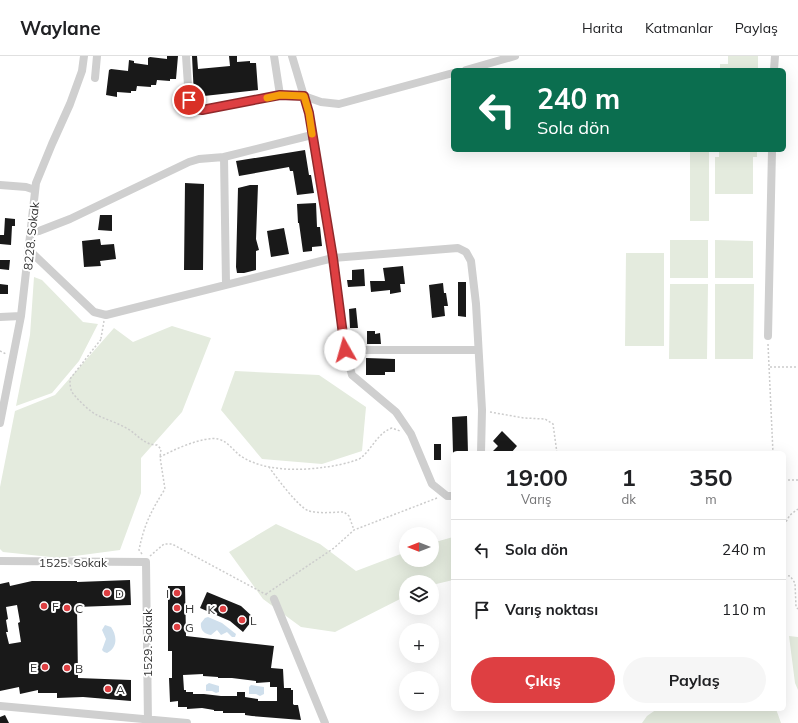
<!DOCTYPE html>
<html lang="tr">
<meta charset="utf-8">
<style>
:root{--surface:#fff;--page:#f6f6f6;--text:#202124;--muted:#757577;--line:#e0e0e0;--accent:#de3f42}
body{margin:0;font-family:Mulish,sans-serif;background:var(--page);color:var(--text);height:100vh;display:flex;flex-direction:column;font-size:15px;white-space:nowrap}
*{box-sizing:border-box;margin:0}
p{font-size:13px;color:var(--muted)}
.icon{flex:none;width:22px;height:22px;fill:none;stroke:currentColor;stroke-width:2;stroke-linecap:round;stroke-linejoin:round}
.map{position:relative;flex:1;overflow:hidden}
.side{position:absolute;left:451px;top:395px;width:335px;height:260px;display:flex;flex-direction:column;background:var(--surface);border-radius:6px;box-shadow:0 4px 16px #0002}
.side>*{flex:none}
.guide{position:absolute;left:451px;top:12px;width:335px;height:84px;border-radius:6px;box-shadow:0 4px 16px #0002;background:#0b6e4f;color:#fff;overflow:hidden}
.needle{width:26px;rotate:270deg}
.fabs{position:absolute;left:399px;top:471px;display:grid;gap:8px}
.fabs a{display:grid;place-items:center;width:40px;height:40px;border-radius:50%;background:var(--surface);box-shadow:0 4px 16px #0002;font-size:20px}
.pin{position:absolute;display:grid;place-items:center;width:34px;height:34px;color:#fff;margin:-17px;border:2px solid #fff;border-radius:50%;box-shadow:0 1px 4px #0007}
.me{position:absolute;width:44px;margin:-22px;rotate:353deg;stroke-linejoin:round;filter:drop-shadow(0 0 3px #0008)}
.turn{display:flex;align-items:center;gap:14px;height:84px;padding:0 20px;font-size:18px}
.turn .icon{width:52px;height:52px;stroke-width:2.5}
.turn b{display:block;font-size:28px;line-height:34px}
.eta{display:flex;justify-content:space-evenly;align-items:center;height:68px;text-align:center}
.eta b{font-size:24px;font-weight:700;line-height:28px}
.primary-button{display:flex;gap:8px;margin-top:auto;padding:8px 20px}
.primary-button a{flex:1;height:46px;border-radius:24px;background:var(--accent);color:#fff;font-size:16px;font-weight:700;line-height:46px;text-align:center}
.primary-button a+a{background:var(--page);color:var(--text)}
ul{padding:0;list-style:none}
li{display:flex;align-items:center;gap:12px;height:60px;padding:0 20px;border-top:1px solid var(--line)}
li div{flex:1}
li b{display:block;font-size:15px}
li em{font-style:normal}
header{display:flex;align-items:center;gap:24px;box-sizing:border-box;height:56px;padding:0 20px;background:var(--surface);border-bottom:1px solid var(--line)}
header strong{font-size:19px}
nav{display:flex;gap:22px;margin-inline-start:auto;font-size:14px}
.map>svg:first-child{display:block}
.green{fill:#e4ebde}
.water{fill:#cfdfec}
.building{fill:#191919;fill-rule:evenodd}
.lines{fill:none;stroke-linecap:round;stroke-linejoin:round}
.path{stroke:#ccc;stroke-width:1.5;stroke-dasharray:2 2;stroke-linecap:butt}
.minor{stroke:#cfcfcf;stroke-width:8}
.route-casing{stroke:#90292b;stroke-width:10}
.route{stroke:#de3f42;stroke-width:7}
.slow{stroke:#f59e0b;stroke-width:7}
.poi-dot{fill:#de3f42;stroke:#fff;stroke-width:1.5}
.labels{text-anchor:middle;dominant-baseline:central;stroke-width:4;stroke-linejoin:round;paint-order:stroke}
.street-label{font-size:12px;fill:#323232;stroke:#fff}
.poi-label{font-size:12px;fill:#323232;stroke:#fff;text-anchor:start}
</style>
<header>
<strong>Waylane</strong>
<nav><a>Harita</a><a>Katmanlar</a><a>Paylaş</a></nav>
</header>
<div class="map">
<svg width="798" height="667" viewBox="0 0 798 667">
<rect width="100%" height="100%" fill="#fff"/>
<path class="green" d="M728,0h30v14h-38v-6h8z
M690,94h19v71h-19z
M719,94h38v7h-4v37h-38v-37h4z
M670,184h38v38h-38z
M715,184l38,1v37h-38z
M626,197h38v93h-39z
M34,221l8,3 41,42 15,2 -19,37 -27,32 -36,13 14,-71z
M670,228h38l-1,75h-38z
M715,228h39l-1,75h-38z
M172,270l39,12 -29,74 -41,46v35l-21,57 -60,8 -57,-6 -3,-3v-62l15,-76 40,-16 59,-67 19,14z
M235,315l84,4 47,32 -4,44 -40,13 -60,-5 -41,-49z
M276,468l44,20 36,27 50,-19v8h26v-17l21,-6v43l-21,5v-3h-26v14l-71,36 -34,-5 -38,-28 -34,-47z
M789,580l9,1v53l-3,-7z
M657,653h119l5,14h-139l5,-7z"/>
<path class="water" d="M208,561l14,6 14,11 -1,3h-3l-5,-5 -6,3 -4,-5 -6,5c-7,-1 -11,-5 -10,-12l4,-5z
M105,569l6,2c6,8 7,21 -4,26l-3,-1 -2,-2 4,-11 -4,-9z
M209,627l10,3v6l-3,1 -4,-2h-6v-6z
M251,629l13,2v7l-4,2 -4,-2h-7v-7z"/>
<path class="building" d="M167,0h11l-2,23h-6v2l-13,-1 -1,5h-5v2l-14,-1 -1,5h-5v2l-14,-1v5l-11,-2 3,-25 2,-1 17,2 1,-11 5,1v2l14,2v-7l2,-1 17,2z
M192,0h5l1,13 32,-3 -1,-10h8v6l13,-1v2h6l2,27 -63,7 -1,-1z
M305,94l4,25h2l3,18 -17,2 -4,-24h-3l-1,-4 -50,9 -3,-15z
M185,127l19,1 -1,86h-19z
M250,129h8l-2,54 3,11 -3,1v19l-12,3h-7l-1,-6 2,-79z
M316,147l1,24h3l2,19 -10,1v4l-9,1 -4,-29h-1l-1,-19z
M100,159h12v16l-14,-1z
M5,162l10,1v7h-3l-1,19 -11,-1v-9h4z
M284,172l5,26 -18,3 -4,-26z
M100,183l1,6 13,-1 2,15 -16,2 1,5 -17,1 -2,-26z
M0,204h10l-1,10 -9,-1z
M403,210l2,18h-5l1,8 -11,2v-4l-19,2 -1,-11h15l-2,-13z
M364,213l1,17 -17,1 -1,-7h5v-10z
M458,226h8v35l-8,-1z
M443,227l1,10h2l2,13h-4l1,10 -13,2 -3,-33z
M0,228l8,1v9h-8z
M356,252l2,20h-8l-1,-19z
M367,275h8v3l5,-1 1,11h-14z
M366,302l29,1v13h-10v3h-19z
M467,360l1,37h-15l-1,-36z
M502,375l15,15 -6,7h-20l7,-7 -5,-5z
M434,388h7v16h-7z
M130,524l1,25 -54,2 1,71 53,2v21l-48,-4 -26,1v-5h-19v-3l-18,4 -1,-7 -19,4v-107l9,-2 1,4 22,-5h45v1zM17,549l3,17 -2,1 3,19 -12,2 -3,-12h2l-2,-12 2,-1 -2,-12z
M168,530h17l1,50 88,10 -3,22 12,1 1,19h7v2h2v14l1,1h4l3,15 -49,-4 -7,-1v-2h-22v-2h-9v-1l-12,-2 -15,1v-2h-9v-6l-8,1 -1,-24h3v-27h-4zM203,618v2l15,1v1h14l24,3v2l14,-1v5h7v14h-19v-2l-13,-2v-5h-8v4h-16l-17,-2h-11v-2h-7v-2h-2l-1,-15z
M207,536l34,14 13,12 -11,14 -13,-11 -30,-13z
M5,659l4,8h-9v-6z"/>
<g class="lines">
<path class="path" d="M104,265l-3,17h1l-32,41c0,4 0,9 2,13 3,5 19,21 25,23 10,5 21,8 31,14 10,6 16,16 29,16l4,4 -1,8
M768,288l5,109
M0,295l6,3
M770,311h28
M490,356l34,6 21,1 8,5 4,29
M269,411c7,10 30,41 40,44 12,3 24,1 35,1l5,4 5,14
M784,424h14
M784,469l6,-10 8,-6
M142,498l-3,-4c5,-25 12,-39 26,-61l-5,-32c13,-7 43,-21 58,-18 12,3 16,14 26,19 22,13 56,13 81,9 6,0 34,-6 37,-10 11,-10 16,-24 30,-29l8,3
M150,500l14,-12h8l95,51
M784,519l6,1 5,7 1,24 2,2
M266,538l68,-46 20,-18 83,-32"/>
<path class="minor" d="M186,0l3,44c2,8 5,9 13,10l78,-15 24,1 17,6 18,2 114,-31
M274,0l6,39
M292,0l17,57 24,145 12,92 7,25 44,37 15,22 21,50 15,12h6
M466,14l49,-14
M774,14l1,-14
M95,22l2,-22
M0,129l26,2 9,3
M31,176l8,-1 31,-12 119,-57 10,-3 25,-2
M30,195l64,61 12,3 227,-57 125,-10 8,4 5,9 5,43 6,106 -1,43
M226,228l-2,-127 88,-22
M0,261l21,-1
M768,280l4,-186
M345,294h133
M0,367l21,-107 15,-133 16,-39 18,-40 12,-33 2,-15
M0,505l146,1 2,161
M274,543l51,124
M0,650l187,17"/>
</g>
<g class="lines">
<defs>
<path id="route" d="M189,44c2,8 5,9 13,10l78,-15 24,1 5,17 24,145 12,92"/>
</defs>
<use href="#route" class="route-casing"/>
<use href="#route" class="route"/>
<path class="slow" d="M267,42l13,-3 24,1 5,17 3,21"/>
</g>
<g class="poi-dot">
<circle cx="107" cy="537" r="4"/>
<circle cx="177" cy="537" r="4"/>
<circle cx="44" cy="550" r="4"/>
<circle cx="67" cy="552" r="4"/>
<circle cx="177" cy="552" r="4"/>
<circle cx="223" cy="553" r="4"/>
<circle cx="242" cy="564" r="4"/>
<circle cx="177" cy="571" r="4"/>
<circle cx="45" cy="611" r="4"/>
<circle cx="67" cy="612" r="4"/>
<circle cx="108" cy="633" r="4"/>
</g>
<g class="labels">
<g class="street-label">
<text transform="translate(31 180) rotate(-84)">8228. Sokak</text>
<text x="73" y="506">1525. Sokak</text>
<text transform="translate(147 587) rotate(-90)">1529. Sokak</text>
</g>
<g class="poi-label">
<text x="115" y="537">D</text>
<text x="169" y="537" text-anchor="end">I</text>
<text x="52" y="550">F</text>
<text x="75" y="552">C</text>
<text x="185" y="552">H</text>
<text x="215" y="553" text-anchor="end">K</text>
<text x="250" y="564">L</text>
<text x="185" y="571">G</text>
<text x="37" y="611" text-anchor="end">E</text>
<text x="75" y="612">B</text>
<text x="116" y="633">A</text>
</g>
</g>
</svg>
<div class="fabs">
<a><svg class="needle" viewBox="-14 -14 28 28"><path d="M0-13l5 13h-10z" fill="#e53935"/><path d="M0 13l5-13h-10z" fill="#757577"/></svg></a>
<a><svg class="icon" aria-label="layers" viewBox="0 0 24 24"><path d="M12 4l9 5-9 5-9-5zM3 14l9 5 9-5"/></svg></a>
<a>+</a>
<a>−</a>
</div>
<div class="pin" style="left:189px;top:44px;background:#d93025"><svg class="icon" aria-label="arrive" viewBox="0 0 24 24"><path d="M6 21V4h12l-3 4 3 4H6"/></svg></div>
<svg class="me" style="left:345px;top:294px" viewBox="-20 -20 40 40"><circle r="19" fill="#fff"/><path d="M0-13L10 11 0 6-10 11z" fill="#de3f42"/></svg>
<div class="guide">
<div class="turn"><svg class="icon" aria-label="left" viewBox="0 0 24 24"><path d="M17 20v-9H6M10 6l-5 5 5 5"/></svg><div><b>240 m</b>Sola dön</div></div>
</div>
<section class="side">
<div class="eta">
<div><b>19:00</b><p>Varış</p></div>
<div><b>1</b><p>dk</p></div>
<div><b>350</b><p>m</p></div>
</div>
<ul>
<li><svg class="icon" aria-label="left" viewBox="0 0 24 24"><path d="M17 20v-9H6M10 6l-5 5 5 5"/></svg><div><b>Sola dön</b></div><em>240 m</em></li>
<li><svg class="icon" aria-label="arrive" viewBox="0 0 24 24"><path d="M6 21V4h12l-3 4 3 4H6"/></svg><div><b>Varış noktası</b></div><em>110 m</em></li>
</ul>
<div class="primary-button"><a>Çıkış</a><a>Paylaş</a></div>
</section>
</div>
